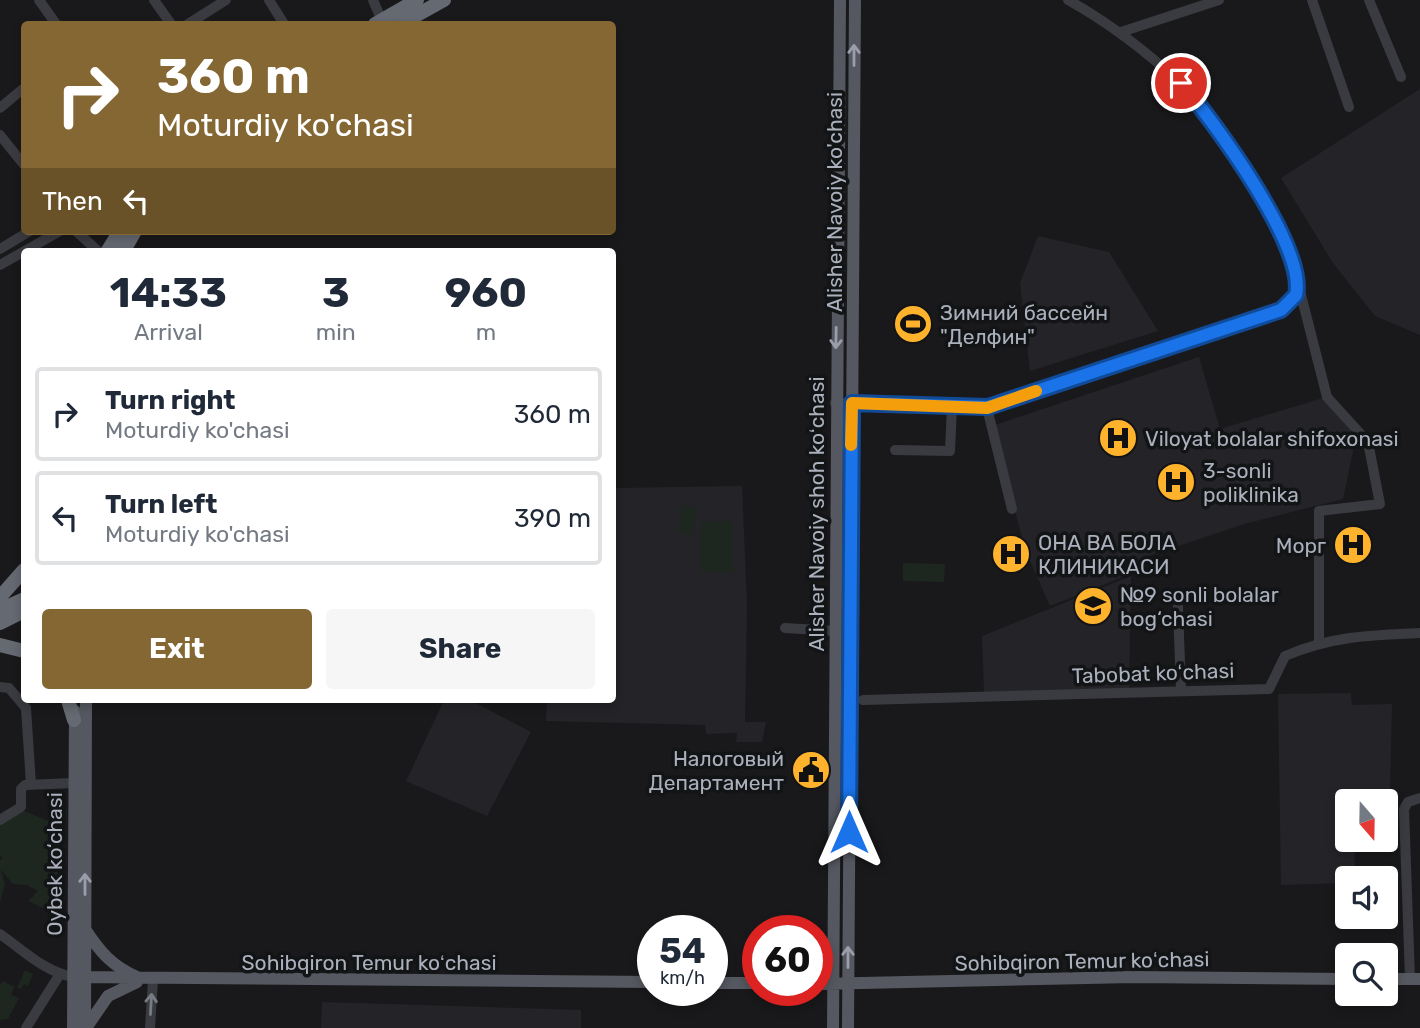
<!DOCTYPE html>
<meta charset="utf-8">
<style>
:root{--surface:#fff;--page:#f6f6f7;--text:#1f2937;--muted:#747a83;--line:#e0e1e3;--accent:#846732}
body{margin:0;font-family:Rubik,sans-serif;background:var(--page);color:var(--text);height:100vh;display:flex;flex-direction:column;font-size:26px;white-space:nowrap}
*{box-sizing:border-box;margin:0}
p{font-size:23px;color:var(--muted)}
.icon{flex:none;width:38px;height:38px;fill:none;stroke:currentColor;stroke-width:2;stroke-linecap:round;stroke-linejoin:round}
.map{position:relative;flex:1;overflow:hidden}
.details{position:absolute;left:21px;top:248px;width:595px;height:455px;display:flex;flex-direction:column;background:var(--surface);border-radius:7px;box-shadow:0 4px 10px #0003}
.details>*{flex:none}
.hud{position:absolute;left:21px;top:21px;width:595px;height:214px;border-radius:7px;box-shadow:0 4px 10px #0003;background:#846732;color:#fff;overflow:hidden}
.needle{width:46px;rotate:160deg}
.tools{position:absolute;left:1335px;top:789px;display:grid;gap:14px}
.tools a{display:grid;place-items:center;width:63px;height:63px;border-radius:7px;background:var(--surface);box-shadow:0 4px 10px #0003;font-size:35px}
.speed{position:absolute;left:637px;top:915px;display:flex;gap:14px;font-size:35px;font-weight:700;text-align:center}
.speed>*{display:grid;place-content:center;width:91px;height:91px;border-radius:50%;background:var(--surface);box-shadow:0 4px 10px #0003;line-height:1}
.speed small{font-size:18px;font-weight:400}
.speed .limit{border:10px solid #d22;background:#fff;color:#111}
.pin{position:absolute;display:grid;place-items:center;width:60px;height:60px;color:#fff;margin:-30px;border:4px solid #fff;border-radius:50%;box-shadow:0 2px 7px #0007}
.me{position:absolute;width:77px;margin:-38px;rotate:0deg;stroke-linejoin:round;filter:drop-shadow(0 0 5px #0008)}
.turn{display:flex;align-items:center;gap:24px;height:147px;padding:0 21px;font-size:32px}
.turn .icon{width:91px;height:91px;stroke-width:2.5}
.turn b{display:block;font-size:49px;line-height:60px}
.then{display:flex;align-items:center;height:66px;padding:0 21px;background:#0003;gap:14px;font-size:26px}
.eta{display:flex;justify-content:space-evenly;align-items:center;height:119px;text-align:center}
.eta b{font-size:42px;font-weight:700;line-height:49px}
.button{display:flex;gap:14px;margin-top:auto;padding:14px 21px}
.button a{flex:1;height:80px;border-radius:7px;background:var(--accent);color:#fff;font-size:28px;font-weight:700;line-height:80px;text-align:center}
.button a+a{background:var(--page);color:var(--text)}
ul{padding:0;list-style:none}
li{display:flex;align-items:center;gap:21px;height:94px;margin:0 14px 10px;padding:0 7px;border:4px solid var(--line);border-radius:7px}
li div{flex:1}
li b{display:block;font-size:26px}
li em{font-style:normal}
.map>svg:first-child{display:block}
.built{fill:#242428}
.green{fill:#1e271f}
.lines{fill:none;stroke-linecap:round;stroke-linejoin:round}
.minor{stroke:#393b40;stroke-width:10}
.major{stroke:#555860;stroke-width:12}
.highway{stroke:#656972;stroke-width:14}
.oneway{stroke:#999eaa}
.oneway2{stroke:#777b84}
.route-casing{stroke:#114b97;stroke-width:18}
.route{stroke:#1a73e8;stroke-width:12}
.slow{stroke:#f59e0b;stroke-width:12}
.labels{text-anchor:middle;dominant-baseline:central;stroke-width:7;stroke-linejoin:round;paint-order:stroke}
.street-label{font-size:21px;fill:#aab0bc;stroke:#131416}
.poi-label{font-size:21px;fill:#aab0bc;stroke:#131416;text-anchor:start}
</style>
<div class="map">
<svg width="1420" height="1028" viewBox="0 0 1420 1028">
<rect width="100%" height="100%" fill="#19191b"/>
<path class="built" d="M1420,89v246l-45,-19 -42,-53 -52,-85z
M1038,236l71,16 49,79 -128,40 -10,-88z
M1199,357l21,72 103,-31 33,39 -13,62 -99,25 -105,35 -3,13 -86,34 -24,-54 -34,-126z
M742,486l5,119 -2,117h21l-4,20h-26l1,-9 -31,1 -1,-9 -159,-4 1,-21h65l1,-212z
M1131,576l-2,115 -145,1 -2,-56z
M1351,693l1,12 40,-1 -3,127h-3v-29h-38v38h6l1,38h-7l-1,5 -66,2 -3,-191z
M444,700h26l61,32 -44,84 -81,-35z
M322,1002l259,8v18h-260z"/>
<path class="green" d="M681,505l16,2 -4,28 -15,-2z
M732,521l1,51h-32v-50z
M903,563l42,1 -1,18 -41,-1z
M20,809l33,14 6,67 -14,19 -17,-8 10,-10 -11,-6 -14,-1 -12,-14 4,15 -5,17v-42l3,-2 -3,-2v-35z
M25,970l8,4 -5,12 -4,-2 -3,5 -7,-2 -3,8 8,3 -11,21 -8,1v-35l3,-4 14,7z"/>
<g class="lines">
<path class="minor" d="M39,0l17,24
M154,0l17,24
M269,0l15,24
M373,0l9,21
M1312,0l37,107
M1369,0l32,77
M188,24l38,-24
M1121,32l98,-32
M0,108l24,-20
M0,135l24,30
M76,231l23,21
M0,249l30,-18
M0,265l60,-34
M1299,287l28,110 41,45 12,62 -61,7v131
M835,403l153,4 293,-97 15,-15c1,-7 3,-13 1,-21 -9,-43 -84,-162 -117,-191 -34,-32 -71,-60 -112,-83
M987,408l25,101
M895,450l55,1 2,-45
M1178,607l3,84
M785,628l50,3
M0,687l9,1 17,20 5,76
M863,700l406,-11 16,-33c47,-20 85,-21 135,-23
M0,820l21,-13v-18l4,-4 49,-2
M0,934c23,16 45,38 73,43
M1410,979l-6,-170 4,-7 12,-4
M26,1028l34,-54
M150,1028l3,-48"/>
<path class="major" d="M85,929c15,23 27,37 52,48
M73,977l580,5
M1386,979h34
M712,983h46
M817,984l316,-7 215,2
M73,1028l2,-317
M85,1028l1,-328
M86,1028l22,-32 29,-14
M833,1028l7,-1028
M848,1028l7,-1028"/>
<path class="highway" d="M375,24l42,-24
M401,24l43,-24
M107,252l13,-21
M123,252l12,-21
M0,597l24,-27
M0,610l24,-11
M0,623l24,-12
M0,645l24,6
M68,700l6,20"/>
</g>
<defs><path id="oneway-shaft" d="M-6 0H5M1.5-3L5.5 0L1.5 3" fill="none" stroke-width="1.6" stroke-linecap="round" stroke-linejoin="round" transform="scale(1.75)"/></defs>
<g class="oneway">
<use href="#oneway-shaft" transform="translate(854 55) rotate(-90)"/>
<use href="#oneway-shaft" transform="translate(836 338) rotate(91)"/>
<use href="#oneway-shaft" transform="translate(85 884) rotate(-90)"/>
<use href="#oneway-shaft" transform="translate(848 957) rotate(-90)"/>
</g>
<use class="oneway2" href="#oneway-shaft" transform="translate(151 1004) rotate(-87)"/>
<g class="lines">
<defs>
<path id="route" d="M849,832l3,-429 136,4 293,-97 15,-15c11,-47 -83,-175 -115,-212"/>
</defs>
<use href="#route" class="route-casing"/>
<use href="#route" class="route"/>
<path class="slow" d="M851,445l1,-42 135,5 49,-17"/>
</g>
<defs>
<symbol id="stadium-disc" viewBox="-11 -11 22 22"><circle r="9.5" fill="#ffb32d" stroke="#131416"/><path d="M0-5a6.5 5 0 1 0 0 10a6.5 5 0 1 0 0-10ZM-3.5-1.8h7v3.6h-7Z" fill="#111"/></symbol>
<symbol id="hospital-disc" viewBox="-11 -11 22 22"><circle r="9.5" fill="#ffb32d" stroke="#131416"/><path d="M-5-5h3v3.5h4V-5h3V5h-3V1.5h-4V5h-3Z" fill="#111"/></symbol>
<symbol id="school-disc" viewBox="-11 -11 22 22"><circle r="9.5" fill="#ffb32d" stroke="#131416"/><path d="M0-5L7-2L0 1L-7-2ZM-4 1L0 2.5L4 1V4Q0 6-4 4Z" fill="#111"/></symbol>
<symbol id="civic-disc" viewBox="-11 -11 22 22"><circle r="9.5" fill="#ffb32d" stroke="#131416"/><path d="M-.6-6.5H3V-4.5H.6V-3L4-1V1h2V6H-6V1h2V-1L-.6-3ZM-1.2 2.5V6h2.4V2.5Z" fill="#111"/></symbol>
</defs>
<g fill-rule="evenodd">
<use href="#stadium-disc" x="891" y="302" width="44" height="44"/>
<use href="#hospital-disc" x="1096" y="416" width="44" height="44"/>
<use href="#hospital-disc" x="1154" y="460" width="44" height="44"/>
<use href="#hospital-disc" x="1331" y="523" width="44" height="44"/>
<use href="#hospital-disc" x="989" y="532" width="44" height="44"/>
<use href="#school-disc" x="1071" y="584" width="44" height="44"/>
<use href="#civic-disc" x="789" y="748" width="44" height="44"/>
</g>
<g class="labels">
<g class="street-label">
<text transform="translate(834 202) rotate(-90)">Alisher Navoiy ko'chasi</text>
<text transform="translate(816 514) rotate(-90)">Alisher Navoiy shoh koʻchasi</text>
<text transform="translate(1153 673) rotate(-2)">Tabobat koʻchasi</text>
<text transform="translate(54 864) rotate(-90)">Oybek ko‘chasi</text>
<text transform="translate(1082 961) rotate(-1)">Sohibqiron Temur koʻchasi</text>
<text x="369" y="962">Sohibqiron Temur koʻchasi</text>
</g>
<g class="poi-label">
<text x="940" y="312">Зимний бассейн<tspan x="940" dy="24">"Делфин"</tspan></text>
<text x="1145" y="438">Viloyat bolalar shifoxonasi</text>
<text x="1203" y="470">3-sonli<tspan x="1203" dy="24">poliklinika</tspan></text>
<text x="1038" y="542">ОНА ВА БОЛА<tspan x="1038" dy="24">КЛИНИКАСИ</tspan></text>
<text x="1326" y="545" text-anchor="end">Морг</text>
<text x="1120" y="594">№9 sonli bolalar<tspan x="1120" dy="24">bog‘chasi</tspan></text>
<text x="784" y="758" text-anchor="end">Налоговый<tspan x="784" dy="24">Департамент</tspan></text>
</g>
</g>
</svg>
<div class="tools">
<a><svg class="needle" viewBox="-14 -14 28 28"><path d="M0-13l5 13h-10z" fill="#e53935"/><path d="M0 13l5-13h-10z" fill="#747a83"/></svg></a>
<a><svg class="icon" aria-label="sound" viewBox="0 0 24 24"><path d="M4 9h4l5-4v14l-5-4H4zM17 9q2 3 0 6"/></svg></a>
<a><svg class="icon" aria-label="search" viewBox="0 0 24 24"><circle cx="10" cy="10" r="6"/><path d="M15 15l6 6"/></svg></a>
</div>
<div class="speed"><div>54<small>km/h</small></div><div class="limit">60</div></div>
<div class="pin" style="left:1181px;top:83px;background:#d93025"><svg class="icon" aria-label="arrive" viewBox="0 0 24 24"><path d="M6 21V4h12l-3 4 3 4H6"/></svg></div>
<svg class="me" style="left:849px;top:832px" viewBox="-20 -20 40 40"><path d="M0-17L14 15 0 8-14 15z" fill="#1a73e8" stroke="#fff" stroke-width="4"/></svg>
<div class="hud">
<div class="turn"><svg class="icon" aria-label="right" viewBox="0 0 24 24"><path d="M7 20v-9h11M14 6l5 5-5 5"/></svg><div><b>360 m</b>Moturdiy ko'chasi</div></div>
<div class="then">Then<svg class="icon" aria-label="left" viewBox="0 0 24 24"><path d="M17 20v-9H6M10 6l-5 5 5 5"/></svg></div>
</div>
<section class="details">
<div class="eta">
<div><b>14:33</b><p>Arrival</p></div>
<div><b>3</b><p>min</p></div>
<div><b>960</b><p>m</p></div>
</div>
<ul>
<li><svg class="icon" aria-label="right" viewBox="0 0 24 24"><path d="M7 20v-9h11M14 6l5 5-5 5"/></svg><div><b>Turn right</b><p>Moturdiy ko'chasi</p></div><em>360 m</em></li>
<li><svg class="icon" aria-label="left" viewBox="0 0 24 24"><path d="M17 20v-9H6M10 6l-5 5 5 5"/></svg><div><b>Turn left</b><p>Moturdiy ko'chasi</p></div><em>390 m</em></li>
</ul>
<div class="button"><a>Exit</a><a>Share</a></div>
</section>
</div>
